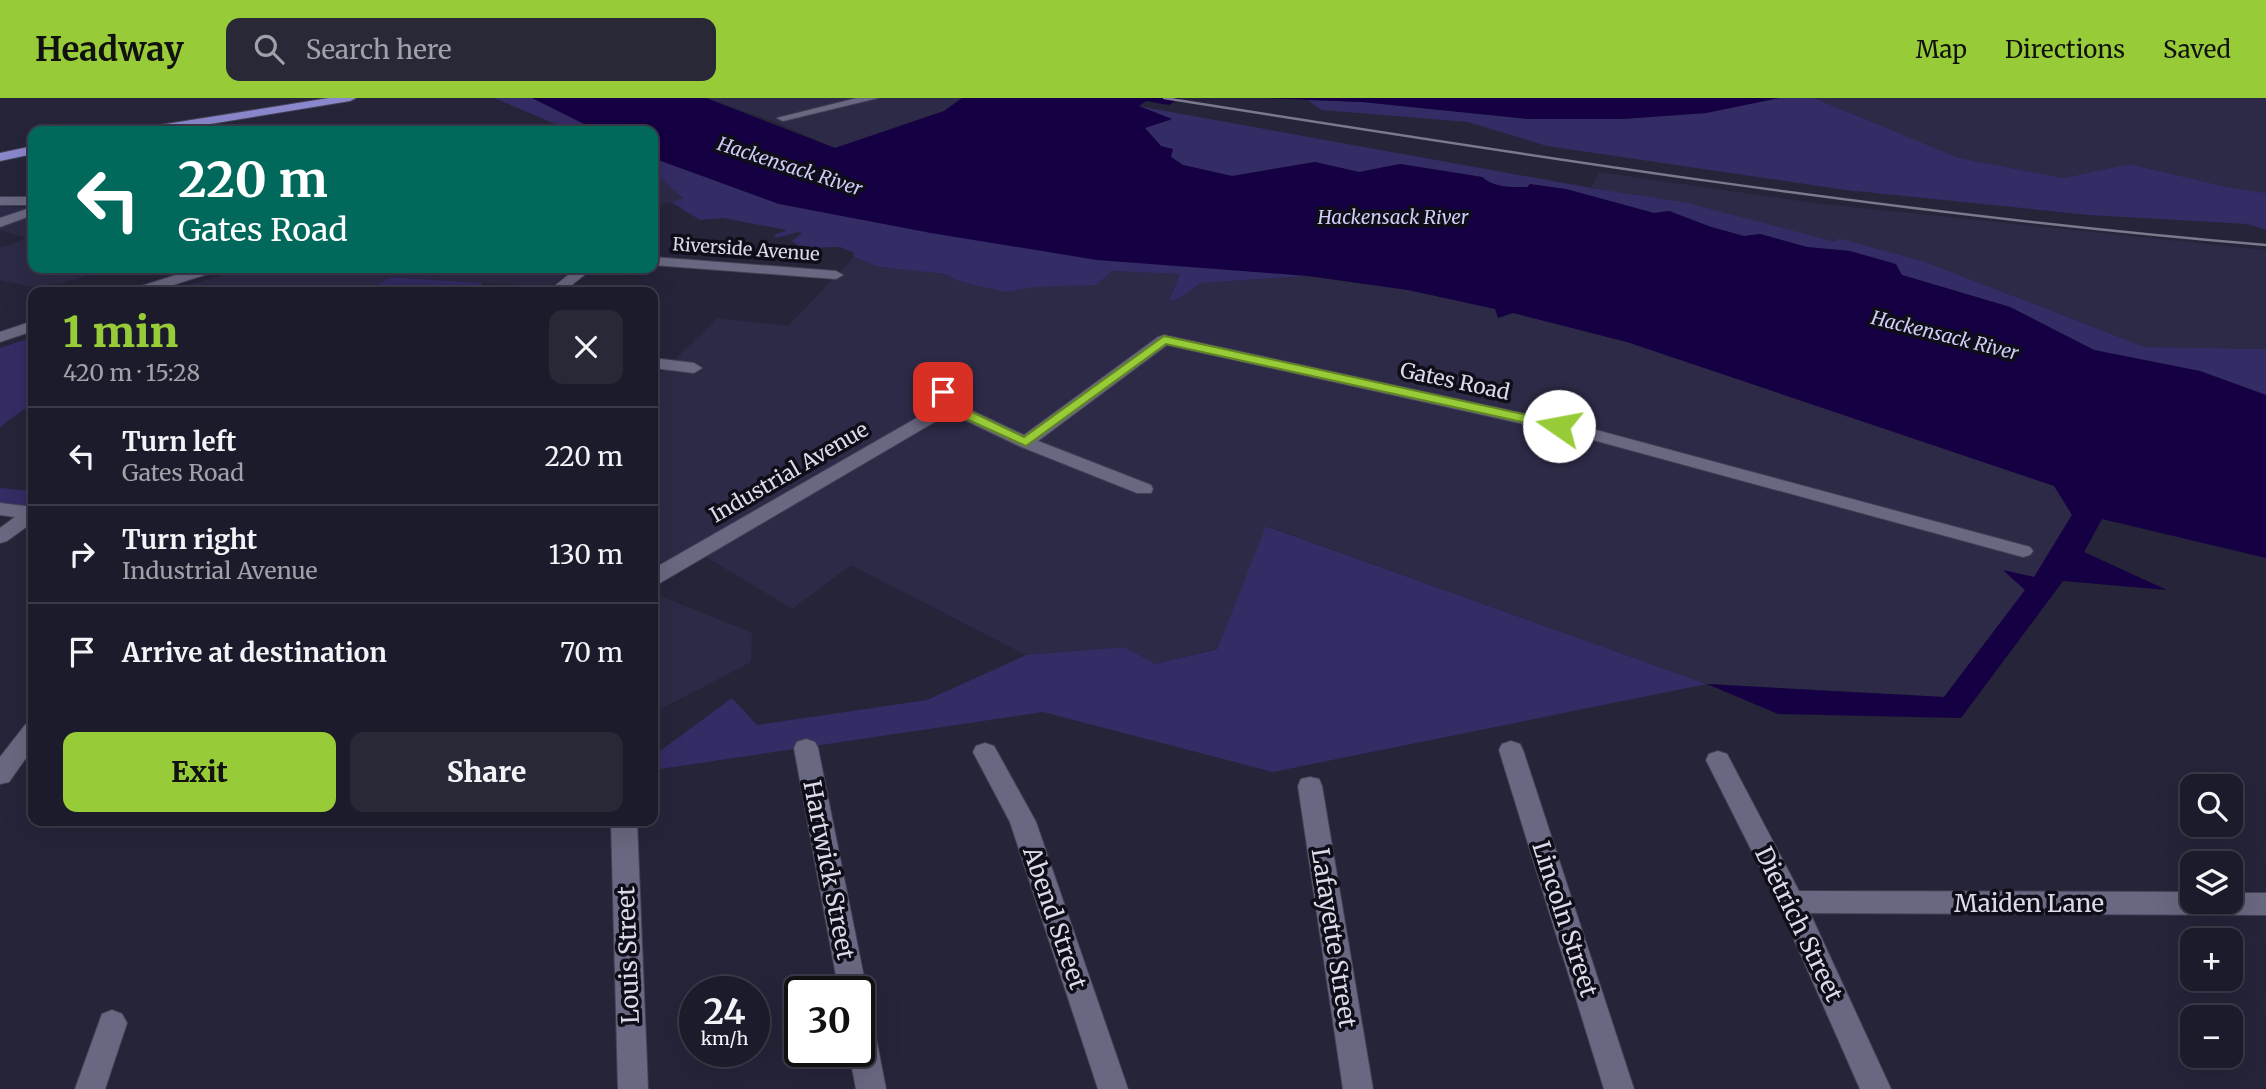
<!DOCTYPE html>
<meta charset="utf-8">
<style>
:root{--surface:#1c1b2b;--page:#292837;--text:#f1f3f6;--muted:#a0a1a9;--line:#3a3947;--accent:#97cc38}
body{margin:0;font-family:Merriweather,serif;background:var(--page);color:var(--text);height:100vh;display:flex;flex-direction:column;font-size:26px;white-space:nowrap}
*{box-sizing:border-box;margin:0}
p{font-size:23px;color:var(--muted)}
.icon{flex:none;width:38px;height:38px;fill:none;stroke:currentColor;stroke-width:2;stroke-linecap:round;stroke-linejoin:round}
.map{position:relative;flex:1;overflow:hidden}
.drawer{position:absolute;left:28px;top:189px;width:630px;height:539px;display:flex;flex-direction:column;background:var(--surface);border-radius:14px;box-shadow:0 7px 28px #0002,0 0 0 2px var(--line)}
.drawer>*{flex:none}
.banner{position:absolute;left:28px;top:28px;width:630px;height:147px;border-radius:14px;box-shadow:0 7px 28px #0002,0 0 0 2px var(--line);background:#00695c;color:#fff;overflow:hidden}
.buttons{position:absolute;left:2180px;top:676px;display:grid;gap:14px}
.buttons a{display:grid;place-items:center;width:63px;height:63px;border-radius:14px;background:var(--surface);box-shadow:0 7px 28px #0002,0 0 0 2px var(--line);font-size:35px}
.speed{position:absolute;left:679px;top:878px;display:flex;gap:14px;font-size:35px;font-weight:700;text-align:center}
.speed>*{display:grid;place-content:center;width:91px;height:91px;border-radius:50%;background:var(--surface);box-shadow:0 7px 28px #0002,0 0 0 2px var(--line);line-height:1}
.speed small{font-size:18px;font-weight:400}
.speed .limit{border:4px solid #111;border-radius:10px;background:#fff;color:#111}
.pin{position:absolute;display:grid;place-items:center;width:60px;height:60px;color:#fff;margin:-30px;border-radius:14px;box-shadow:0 4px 10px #0006}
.me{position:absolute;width:77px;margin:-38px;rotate:282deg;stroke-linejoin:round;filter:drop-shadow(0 0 5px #0008)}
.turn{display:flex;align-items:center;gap:24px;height:147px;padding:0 35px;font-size:32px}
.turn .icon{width:91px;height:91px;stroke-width:2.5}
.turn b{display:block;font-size:49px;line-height:60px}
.round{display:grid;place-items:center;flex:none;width:74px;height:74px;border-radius:14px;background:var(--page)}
.headline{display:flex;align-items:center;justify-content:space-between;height:119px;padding:0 35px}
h1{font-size:42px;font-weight:800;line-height:52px;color:var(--accent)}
.cta{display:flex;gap:14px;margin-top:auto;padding:14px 35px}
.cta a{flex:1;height:80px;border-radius:14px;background:var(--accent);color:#111;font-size:28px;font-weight:800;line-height:80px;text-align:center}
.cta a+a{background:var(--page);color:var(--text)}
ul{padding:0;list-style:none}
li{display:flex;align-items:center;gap:21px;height:98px;padding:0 35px;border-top:2px solid var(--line)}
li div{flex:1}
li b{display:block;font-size:26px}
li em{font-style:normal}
header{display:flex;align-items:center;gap:42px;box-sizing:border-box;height:98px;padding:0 35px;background:var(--accent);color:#111}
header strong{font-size:33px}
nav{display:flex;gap:38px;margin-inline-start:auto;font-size:24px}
.search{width:490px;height:63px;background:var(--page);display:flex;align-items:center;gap:18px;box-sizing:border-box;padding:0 24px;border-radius:14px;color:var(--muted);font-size:26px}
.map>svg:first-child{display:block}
.built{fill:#2c2a46}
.green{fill:#342c64}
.water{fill:#150043}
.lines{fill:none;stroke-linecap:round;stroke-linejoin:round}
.minor-casing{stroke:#434254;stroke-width:2}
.highway-casing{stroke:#434254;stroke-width:2}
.minor{fill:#696882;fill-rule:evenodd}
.highway{fill:#8b87cd;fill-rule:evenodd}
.rail{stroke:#7a7a8c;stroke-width:2.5}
.route{fill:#97cc38;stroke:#628524;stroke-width:2}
.labels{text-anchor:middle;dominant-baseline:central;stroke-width:7;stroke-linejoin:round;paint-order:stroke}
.far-street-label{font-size:18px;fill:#dadae9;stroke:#0f0e18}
.far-water-label{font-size:19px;font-style:italic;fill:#cdcdf7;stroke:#0f0e18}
.street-label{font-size:21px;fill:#dadae9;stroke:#0f0e18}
.near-street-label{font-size:24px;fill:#dadae9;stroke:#0f0e18}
</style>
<header>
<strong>Headway</strong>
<div class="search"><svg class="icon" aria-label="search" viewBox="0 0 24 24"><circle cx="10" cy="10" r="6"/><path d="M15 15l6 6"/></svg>Search here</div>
<nav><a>Map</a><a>Directions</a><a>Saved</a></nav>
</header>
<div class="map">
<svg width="2266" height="991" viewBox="0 0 2266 991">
<rect width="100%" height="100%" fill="#252439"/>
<path class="built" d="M706,0h256l-18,13 -109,37 -62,-27z
M1814,0h452v95l-39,-6 -97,-23 -67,14 -104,-20z
M653,74l5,4 26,22 -31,10z
M1599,74l215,31 452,47v99l-121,-2 -222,-86 -85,-23 -1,4 -73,-18 -80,-22 -93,-14z
M0,108l33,2v60h78l-48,15 -31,4 -32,-7v-32l26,-10 -26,-8z
M854,159l25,10 66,7 13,7 46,11 108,-21 69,3 -12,26 9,-1 23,-16 107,-7 101,14 104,23 114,29 427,143 18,29 -38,63 -29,-5 20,18 -81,107 -237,-13 -440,-158 -50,122 -62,16 -30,-17 -99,8 -175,-90 -59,44 -91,-55 -48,29v-203l65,-62 70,8z
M243,170h333l-26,19 -160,-10 -23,15h-199z
M653,495l99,40 -1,29 -98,51z"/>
<path class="green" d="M494,0h38l66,33h-26z
M1779,0h35l145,60 104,20 67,-14 97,23 39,6v37l-19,-6 -158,-9 -243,-25 -299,-44 -79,-24 -146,-12 -15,-10 55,2 166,17h95l83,-6z
M1138,8l453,82 93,14 152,40 2,-4 85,23 222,86 121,2v46l-66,-24 -106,-21 -84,-43 -108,-32 -52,-24 -43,-4 -47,-13 -16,2 -33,-9 -42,-16 -15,2 -89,-24 -60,-2 -16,-4 -7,-6 -82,-13 -41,8 -44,-10 -83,14 -49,-11 -12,-8 -27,-29 27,-8z
M653,60l126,46 429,64 100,8 -107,7 -23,16 -9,2 11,-27 -68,-3 -16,14 -61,2 -31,5 -46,-11 -13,-7 -66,-7 -25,-10v-4l-14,-6 -38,1 -10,-7 10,-8 -4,-1 -22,6 -2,-3 13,-5 -64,-12 -23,2 -29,-18 12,-4 -30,-26z
M390,179l93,6 -12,9h-104z
M33,239v72h-9l-24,18v-79z
M0,390l33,3v22l-33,-4z
M1266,428l441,158 -434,88 -230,-60 -390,58v-14l79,-58 25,27 170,-25 99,-45 99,-8 30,17 62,-15z"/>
<path class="water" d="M532,0h174l129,50 109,-37 18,-13h218l-11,7 -23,-4 -7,5 33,13 -27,9 16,18 12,3 -2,8 12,8 49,11 83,-14 44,10 41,-8 82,13c13,11 28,10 45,10l3,-3 36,5 88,24 15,-2 42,16 33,9 16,-2 47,13 43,4 46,13 6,11 108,32 84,43 106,21 66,24v163l-164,-39 -18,33 83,38 -104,-9 -102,137 -183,-4 -71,-30 237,13 81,-107 -22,-20 31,7 38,-62 -18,-29 -427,-144 -114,-29 -15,5 -3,-9 -87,-19 -100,-14 -211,-16 -166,-27 -152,-29 -126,-46v-27h-55z
M1265,0h514l-73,15 -83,6h-95l-166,-17z"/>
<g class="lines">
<defs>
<path id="minor" d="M857,0h21l-95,23 -6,-3z
M0,99h33v8h-33z
M33,109v8l-33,12v-9z
M653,159l183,14 7,4 -7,4 -183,-14z
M198,170h21l-2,3 -66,21h-21l2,-3z
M577,170h16l-30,24h-16z
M33,223v10l-33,11v-10z
M1164,237l421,92 445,120 3,4 -3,4 -7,2 -441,-120 -415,-92 -129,96 113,44 2,4 -2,4h-14l-118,-47 -69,-33 -290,170 -7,1v-15l288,-165v-5l-6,-7 2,-4h12l10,10 -1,6 66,31 134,-98z
M653,260l41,5 8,5 -8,5 -41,-5z
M0,405l33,4v15l-26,19 -7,2v-15l15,-11 -15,-2z
M33,624v26l-24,34 -9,2v-27l25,-32z
M806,641l9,3 3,6 49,244 -4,9 -4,2v-11h-20l-45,-244 3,-6z
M1511,643l9,3 3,6 111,339h-30l-105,-339 3,-6z
M985,645l9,3 42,76 92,267h-30l-88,-267 -37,-70 3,-6z
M1718,653l9,3 72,137 394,1v9h38v-8h35v22l-456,-2 81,176h-31l-82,-186 -72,-143 3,-6z
M1310,679l9,2 3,7 51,303h-30l-45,-303 3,-7z
M611,723h26l11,268h-30z
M112,912l10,4 5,9 -22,66h-30l27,-75z
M859,916l10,3 5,10 12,62h-30l-7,-37h10z"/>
<path id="highway" d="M329,0h27l-6,3 -183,30h-26l6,-4z
M33,48v8l-33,7v-8z"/>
</defs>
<use href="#minor" class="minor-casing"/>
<use href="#highway" class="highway-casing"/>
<use href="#minor" class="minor"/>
<use href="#highway" class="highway"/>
<path class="rail" d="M1164,0c366,58 732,116 1102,147"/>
</g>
<path class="route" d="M1164,238l395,86 6,4 -6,4 -393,-86 -140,102 -82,-37 -1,-10 -7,-7 2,-3h9l9,9 -1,6 69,33z"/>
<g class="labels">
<g class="far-street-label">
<text transform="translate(746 151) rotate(4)">Riverside Avenue</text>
</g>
<g class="far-water-label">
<text transform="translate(790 68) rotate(18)">Hackensack River</text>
<text x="1393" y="119">Hackensack River</text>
<text transform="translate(1945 237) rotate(14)">Hackensack River</text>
</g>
<g class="street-label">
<text transform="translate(1455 283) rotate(12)">Gates Road</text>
<text transform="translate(789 374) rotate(-30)">Industrial Avenue</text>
</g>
<g class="near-street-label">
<text transform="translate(829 772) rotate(79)">Hartwick Street</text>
<text x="2029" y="805">Maiden Lane</text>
<text transform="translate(1055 820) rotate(71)">Abend Street</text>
<text transform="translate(1565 821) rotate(72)">Lincoln Street</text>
<text transform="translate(1799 826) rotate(64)">Dietrich Street</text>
<text transform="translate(1334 840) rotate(81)">Lafayette Street</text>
<text transform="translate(628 857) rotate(-92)">Louis Street</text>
</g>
</g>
</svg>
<div class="buttons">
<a><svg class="icon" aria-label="search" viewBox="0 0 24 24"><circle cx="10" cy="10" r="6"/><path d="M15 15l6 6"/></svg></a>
<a><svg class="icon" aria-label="layers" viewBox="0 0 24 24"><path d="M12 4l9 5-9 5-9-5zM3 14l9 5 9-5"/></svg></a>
<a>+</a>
<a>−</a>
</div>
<div class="speed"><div>24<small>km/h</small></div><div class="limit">30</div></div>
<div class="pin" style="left:943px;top:294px;background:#d93025"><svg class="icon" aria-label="arrive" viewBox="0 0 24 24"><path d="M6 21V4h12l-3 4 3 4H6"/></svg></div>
<svg class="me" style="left:1559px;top:328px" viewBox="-20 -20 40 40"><circle r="19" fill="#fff"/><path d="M0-13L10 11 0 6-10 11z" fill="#97cc38"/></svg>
<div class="banner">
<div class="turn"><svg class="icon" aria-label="left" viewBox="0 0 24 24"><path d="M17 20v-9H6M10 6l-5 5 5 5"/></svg><div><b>220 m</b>Gates Road</div></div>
</div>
<section class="drawer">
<div class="headline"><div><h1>1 min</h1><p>420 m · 15:28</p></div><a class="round"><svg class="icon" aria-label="close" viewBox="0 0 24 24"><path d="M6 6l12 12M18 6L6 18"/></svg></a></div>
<ul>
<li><svg class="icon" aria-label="left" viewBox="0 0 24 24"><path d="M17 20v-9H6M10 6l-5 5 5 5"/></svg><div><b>Turn left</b><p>Gates Road</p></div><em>220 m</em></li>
<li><svg class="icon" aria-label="right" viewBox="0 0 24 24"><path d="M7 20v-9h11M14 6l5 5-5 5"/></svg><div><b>Turn right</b><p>Industrial Avenue</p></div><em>130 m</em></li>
<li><svg class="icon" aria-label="arrive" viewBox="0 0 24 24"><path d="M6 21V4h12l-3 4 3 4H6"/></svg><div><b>Arrive at destination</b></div><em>70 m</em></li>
</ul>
<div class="cta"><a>Exit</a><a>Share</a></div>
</section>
</div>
